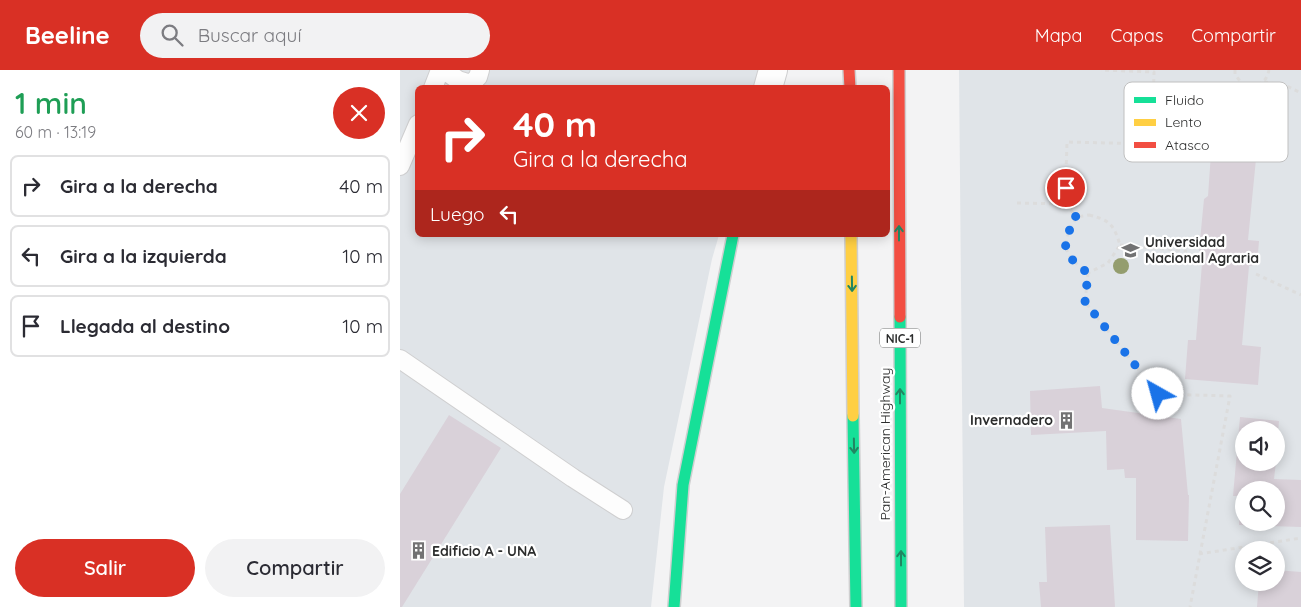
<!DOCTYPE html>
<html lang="es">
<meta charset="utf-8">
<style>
:root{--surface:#fff;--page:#f2f2f3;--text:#2b2b33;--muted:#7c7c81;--line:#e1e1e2;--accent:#d93025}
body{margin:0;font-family:Quicksand,sans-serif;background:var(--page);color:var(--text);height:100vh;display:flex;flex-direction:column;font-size:19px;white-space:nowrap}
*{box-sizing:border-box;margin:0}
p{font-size:16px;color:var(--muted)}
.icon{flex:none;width:28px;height:28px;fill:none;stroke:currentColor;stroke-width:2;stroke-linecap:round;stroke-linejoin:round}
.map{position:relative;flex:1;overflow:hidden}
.sheet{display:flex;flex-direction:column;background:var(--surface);width:400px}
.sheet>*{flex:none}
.guide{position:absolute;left:15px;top:15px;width:475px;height:152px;border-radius:8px;box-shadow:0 2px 12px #0003;background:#d93025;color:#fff;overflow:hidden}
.fabs{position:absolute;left:835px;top:351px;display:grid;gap:10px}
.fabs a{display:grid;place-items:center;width:50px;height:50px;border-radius:50%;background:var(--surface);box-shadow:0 2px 12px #0003;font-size:25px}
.pin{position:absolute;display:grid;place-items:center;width:42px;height:42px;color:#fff;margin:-21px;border:2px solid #fff;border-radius:50%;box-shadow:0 1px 5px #0007}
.me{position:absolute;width:55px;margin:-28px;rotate:322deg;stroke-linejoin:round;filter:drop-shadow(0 0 4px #0008)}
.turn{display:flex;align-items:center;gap:18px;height:105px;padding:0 15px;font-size:22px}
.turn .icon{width:65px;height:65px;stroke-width:2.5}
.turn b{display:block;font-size:35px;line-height:42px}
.then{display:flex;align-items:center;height:48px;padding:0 15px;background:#0003;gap:10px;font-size:19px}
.round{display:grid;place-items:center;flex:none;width:52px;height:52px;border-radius:26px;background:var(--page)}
.headline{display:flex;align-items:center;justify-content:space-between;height:85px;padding:0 15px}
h1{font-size:30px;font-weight:600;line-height:38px;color:#1e9e55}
.cta{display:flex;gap:10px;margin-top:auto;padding:10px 15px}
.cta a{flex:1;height:58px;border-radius:30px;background:var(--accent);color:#fff;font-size:20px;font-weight:600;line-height:58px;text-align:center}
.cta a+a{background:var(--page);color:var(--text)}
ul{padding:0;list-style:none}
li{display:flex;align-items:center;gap:15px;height:62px;margin:0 10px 8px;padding:0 5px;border:2px solid var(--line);border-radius:8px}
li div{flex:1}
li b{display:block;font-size:19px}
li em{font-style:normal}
header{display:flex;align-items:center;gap:30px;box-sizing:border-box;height:70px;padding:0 25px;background:var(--accent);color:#fff}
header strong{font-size:24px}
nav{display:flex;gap:28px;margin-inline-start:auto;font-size:18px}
.search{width:350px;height:45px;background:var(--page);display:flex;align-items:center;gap:12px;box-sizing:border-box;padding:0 18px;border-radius:28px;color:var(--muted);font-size:19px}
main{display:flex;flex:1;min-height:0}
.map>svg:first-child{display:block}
.built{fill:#e0e4e8;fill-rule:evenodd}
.building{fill:#d9d1d9;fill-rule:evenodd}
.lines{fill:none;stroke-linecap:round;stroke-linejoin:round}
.lane-casing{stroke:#cfcfd0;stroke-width:20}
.street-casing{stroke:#cfcfd0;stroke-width:30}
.fast-casing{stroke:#cfcfd0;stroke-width:14}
.slow-casing{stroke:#cfcfd0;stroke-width:14}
.jam-casing{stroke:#cfcfd0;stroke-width:14}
.path{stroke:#dcdcdc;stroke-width:3;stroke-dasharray:4 4;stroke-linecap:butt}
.lane{stroke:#fdfdfd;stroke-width:18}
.street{stroke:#fdfdfd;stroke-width:28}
.fast{stroke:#16e098;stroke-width:11}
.slow{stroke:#ffcf43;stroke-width:11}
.jam{stroke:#f24e42;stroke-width:11}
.tree{fill:#949d6e}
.oneway{stroke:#218662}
.route{stroke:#1a73e8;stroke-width:9;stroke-dasharray:0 16.2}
.labels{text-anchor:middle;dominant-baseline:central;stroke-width:4.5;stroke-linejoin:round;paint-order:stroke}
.shield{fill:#fff;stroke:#6b6c6c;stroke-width:1}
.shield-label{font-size:12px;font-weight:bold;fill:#2c2d2d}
.poi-label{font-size:14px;font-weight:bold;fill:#2c2d2d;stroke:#fff;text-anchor:start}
.street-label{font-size:14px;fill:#2c2d2d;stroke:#fff}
.key{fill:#fff;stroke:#c0c0c0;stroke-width:1}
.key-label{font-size:14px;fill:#2c2d2d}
</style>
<header>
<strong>Beeline</strong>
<div class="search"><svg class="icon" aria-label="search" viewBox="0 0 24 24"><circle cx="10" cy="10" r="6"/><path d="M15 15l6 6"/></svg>Buscar aquí</div>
<nav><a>Mapa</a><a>Capas</a><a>Compartir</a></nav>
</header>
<main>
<section class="sheet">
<div class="headline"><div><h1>1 min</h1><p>60 m · 13:19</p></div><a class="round" style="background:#d93025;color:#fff"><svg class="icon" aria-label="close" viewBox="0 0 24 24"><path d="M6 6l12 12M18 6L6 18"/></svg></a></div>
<ul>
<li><svg class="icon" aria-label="right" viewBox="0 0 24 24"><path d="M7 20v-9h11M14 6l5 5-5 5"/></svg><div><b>Gira a la derecha</b></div><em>40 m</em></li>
<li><svg class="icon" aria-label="left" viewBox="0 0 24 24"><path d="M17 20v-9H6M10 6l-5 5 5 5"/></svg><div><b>Gira a la izquierda</b></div><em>10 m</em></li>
<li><svg class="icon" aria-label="arrive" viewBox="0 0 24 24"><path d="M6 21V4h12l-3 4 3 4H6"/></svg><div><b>Llegada al destino</b></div><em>10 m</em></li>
</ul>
<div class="cta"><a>Salir</a><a>Compartir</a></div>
</section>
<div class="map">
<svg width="901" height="537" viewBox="0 0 901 537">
<rect width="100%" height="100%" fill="#f3f3f4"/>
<path class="built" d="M0,0h366l-5,17 -343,1v147h301l-7,24 -48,228 -13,120h-251z
M559,0h342v537h-337zM844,360h32v32h-32zM844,420h32v32h-32zM844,480h32v32h-32z"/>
<path class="building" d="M809,48l75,7 -3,36 -25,-2 -8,81 11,1 -2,24 -8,1 -7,79 19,2 -3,38 -73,-6 3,-39h8l7,-89h-4l5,-52 4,-3 3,-43 -6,-1z
M700,316l2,22 79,11 7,76h1l-1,46 -52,-1v-62h-11l-1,-9 -17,1 -1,-39 -75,4 -1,-44z
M49,345l52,33 -99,159h-2v-113z
M840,347l39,4 -3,36v-27h-32v32h32l-2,17 27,1v47l-62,-2 1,-29h-7zM844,420h32v32h-32z
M710,455l5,82h-74l-2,-25h8l-2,-55z
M876,500l25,2v35h-44l2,-25h17z"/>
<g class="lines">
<defs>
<path id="lane" d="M44,0l14,10 13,4 7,-7 2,-7
M33,18l7,-18
M0,96l18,-42
M0,289l173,119 50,32"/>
<path id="street" d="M368,18l5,-18"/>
<path id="fast" d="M500,247l1,290
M453,346l3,191
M274,537l9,-122 50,-250"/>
<path id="slow" d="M451,165l2,181"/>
<path id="jam" d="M449,0l1,18
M499,0l1,247"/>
</defs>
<use href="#lane" class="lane-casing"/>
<use href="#street" class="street-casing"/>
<use href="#fast" class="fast-casing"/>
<use href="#slow" class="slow-casing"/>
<use href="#jam" class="jam-casing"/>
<path class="path" d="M835,0v4l7,10c14,3 24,1 27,-14
M864,12l21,3 16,8
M617,133l48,1 12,13
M665,134l2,-62 85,2 2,-72 -53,-2
M689,145c21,5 25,10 31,30l-12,18 -20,10c-26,-19 -28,-29 -11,-56z
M720,175l67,6
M688,203l-3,29 73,92 72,2 -40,211
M856,204l45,21
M799,484l102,-16"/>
<use href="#lane" class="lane"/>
<use href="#street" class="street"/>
<use href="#fast" class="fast"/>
<use href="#slow" class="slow"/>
<use href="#jam" class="jam"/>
</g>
<circle class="tree" cx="721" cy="196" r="8"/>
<defs><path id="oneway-shaft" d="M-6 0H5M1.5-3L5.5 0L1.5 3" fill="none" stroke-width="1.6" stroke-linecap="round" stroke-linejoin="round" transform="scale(1.25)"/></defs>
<g class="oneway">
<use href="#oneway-shaft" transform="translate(499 163) rotate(-90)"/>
<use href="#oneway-shaft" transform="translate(452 214) rotate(89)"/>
<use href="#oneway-shaft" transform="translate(500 326) rotate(-90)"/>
<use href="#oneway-shaft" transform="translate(454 376) rotate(89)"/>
<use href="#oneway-shaft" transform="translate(501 488) rotate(-90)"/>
</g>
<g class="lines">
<path class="route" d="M666,118l-1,16 12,14c-18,26 -15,36 11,55l-3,29 73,92"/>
</g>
<defs>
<symbol id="university-bare" viewBox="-9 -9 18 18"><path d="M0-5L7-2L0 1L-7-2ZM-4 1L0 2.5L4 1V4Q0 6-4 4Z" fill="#727273" stroke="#fff" stroke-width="2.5" paint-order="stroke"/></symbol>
<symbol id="building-bare" viewBox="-9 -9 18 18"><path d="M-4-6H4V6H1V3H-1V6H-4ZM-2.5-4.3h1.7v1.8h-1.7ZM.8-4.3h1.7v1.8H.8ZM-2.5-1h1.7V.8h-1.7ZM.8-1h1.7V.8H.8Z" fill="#727273" stroke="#fff" stroke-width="2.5" paint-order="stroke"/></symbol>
</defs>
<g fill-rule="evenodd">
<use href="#university-bare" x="718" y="168" width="25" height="25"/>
<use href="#building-bare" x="654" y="338" width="25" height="25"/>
<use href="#building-bare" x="6" y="468" width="25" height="25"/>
</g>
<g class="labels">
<rect class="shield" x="480" y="258.5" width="40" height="19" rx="4"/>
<g class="shield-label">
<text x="500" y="268">NIC-1</text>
</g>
<g class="poi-label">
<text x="745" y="172">Universidad<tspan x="745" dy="16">Nacional Agraria</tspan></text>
<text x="653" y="350" text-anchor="end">Invernadero</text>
<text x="32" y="481">Edificio A - UNA</text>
</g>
<g class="street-label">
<text transform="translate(485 374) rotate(-90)">Pan-American Highway</text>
</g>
</g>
<rect x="724" y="12" width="164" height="80" rx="8" class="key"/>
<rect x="734" y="27" width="22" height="6" fill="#16e098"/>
<rect x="734" y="49" width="22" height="7" fill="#ffcf43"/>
<rect x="734" y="72" width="22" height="6" fill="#f24e42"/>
<g class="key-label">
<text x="765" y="35">Fluido</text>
<text x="765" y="57">Lento</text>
<text x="765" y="80">Atasco</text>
</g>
</svg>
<div class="fabs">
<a><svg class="icon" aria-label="sound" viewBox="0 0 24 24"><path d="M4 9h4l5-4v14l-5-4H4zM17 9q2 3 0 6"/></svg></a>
<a><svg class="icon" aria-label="search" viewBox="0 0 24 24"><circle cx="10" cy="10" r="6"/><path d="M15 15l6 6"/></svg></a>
<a><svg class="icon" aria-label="layers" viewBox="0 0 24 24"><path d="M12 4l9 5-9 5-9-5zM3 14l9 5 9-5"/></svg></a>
</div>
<div class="pin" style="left:666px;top:118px;background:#d93025"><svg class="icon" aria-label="arrive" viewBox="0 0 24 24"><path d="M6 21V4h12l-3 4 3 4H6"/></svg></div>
<svg class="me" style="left:758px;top:324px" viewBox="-20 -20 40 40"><circle r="19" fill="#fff"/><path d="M0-13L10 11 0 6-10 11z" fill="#1a73e8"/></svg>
<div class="guide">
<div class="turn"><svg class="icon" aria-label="right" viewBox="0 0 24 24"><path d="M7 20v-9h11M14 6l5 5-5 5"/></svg><div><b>40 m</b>Gira a la derecha</div></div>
<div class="then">Luego<svg class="icon" aria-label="left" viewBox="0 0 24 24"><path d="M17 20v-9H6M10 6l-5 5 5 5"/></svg></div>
</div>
</div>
</main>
